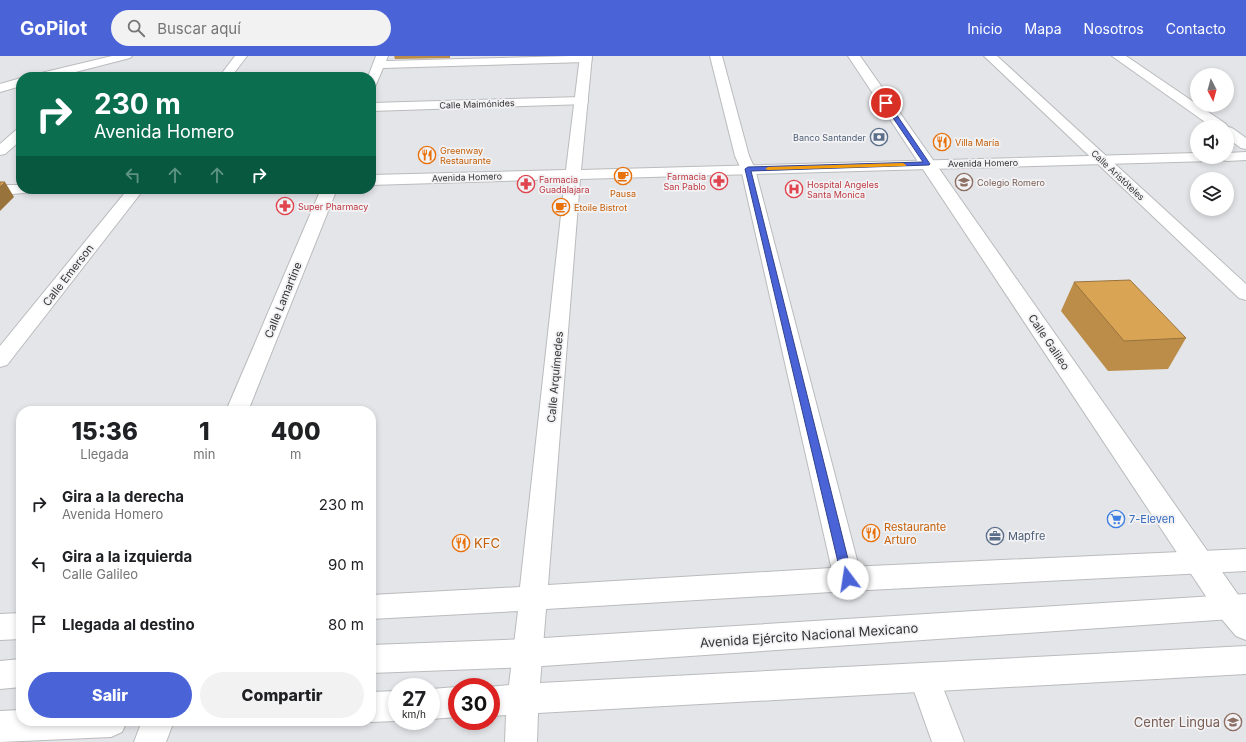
<!DOCTYPE html>
<html lang="es">
<meta charset="utf-8">
<style>
:root{--surface:#fff;--page:#f2f2f2;--text:#202124;--muted:#757577;--accent:#4a64d8}
body{margin:0;font-family:Inter,sans-serif;background:var(--page);color:var(--text);height:100vh;display:flex;flex-direction:column;font-size:15px;white-space:nowrap}
*{box-sizing:border-box;margin:0}
p{font-size:13px;color:var(--muted)}
.icon{flex:none;width:22px;height:22px;fill:none;stroke:currentColor;stroke-width:2;stroke-linecap:round;stroke-linejoin:round}
.map{position:relative;flex:1;overflow:hidden}
.sheet{position:absolute;left:16px;top:350px;width:360px;height:320px;display:flex;flex-direction:column;background:var(--surface);border-radius:16px;box-shadow:0 2px 6px #0003}
.sheet>*{flex:none}
.guide{position:absolute;left:16px;top:16px;width:360px;height:122px;border-radius:16px;box-shadow:0 2px 6px #0003;background:#0b6e4f;color:#fff;overflow:hidden}
.needle{width:26px;rotate:174deg}
.tools{position:absolute;left:1190px;top:12px;display:grid;gap:8px}
.tools a{display:grid;place-items:center;width:44px;height:44px;border-radius:50%;background:var(--surface);box-shadow:0 2px 6px #0003;font-size:20px}
.speed{position:absolute;left:388px;top:622px;display:flex;gap:8px;font-size:20px;font-weight:700;text-align:center}
.speed>*{display:grid;place-content:center;width:52px;height:52px;border-radius:50%;background:var(--surface);box-shadow:0 2px 6px #0003;line-height:1}
.speed small{font-size:10px;font-weight:400}
.speed .limit{border:6px solid #d22;background:#fff;color:#111}
.pin{position:absolute;display:grid;place-items:center;width:34px;height:34px;color:#fff;margin:-17px;border:2px solid #fff;border-radius:50%;box-shadow:0 1px 4px #0007}
.me{position:absolute;width:44px;margin:-22px;rotate:346deg;stroke-linejoin:round;filter:drop-shadow(0 0 3px #0008)}
.turn{display:flex;align-items:center;gap:14px;height:84px;padding:0 12px;font-size:18px}
.turn .icon{width:52px;height:52px;stroke-width:2.5}
.turn b{display:block;font-size:28px;line-height:34px}
.lanes{display:flex;align-items:center;height:38px;padding:0 12px;background:#0003;justify-content:center;gap:20px;direction:ltr}
.lanes .off{opacity:.35}
.eta{display:flex;justify-content:space-evenly;align-items:center;height:68px;text-align:center}
.eta b{font-size:24px;font-weight:800;line-height:28px}
.button{display:flex;gap:8px;margin-top:auto;padding:8px 12px}
.button a{flex:1;height:46px;border-radius:24px;background:var(--accent);color:#fff;font-size:16px;font-weight:800;line-height:46px;text-align:center}
.button a+a{background:var(--page);color:var(--text)}
ul{padding:0;list-style:none}
li{display:flex;align-items:center;gap:12px;height:60px;padding:0 12px}
li div{flex:1}
li b{display:block;font-size:15px}
li em{font-style:normal}
header{display:flex;align-items:center;gap:24px;box-sizing:border-box;height:56px;padding:0 20px;background:var(--accent);color:#fff}
header strong{font-size:19px}
nav{display:flex;gap:22px;margin-inline-start:auto;font-size:14px}
.search{width:280px;height:36px;background:var(--page);display:flex;align-items:center;gap:10px;box-sizing:border-box;padding:0 14px;border-radius:22px;color:var(--muted);font-size:15px}
.map>svg:first-child{display:block}
.lines{fill:none;stroke-linecap:round;stroke-linejoin:round}
.street-casing{stroke:#babbbd;stroke-width:2}
.secondary-casing{stroke:#babbbd;stroke-width:2}
.primary-casing{stroke:#babbbd;stroke-width:2}
.street{fill:#fff;fill-rule:evenodd}
.secondary{fill:#fff;fill-rule:evenodd}
.primary{fill:#fff;fill-rule:evenodd}
.wall{fill:#bb8d49}
.shaded-wall{fill:#99733c}
.building{fill:#daa455;stroke:#99733c}
.route{fill:#4a64d8;stroke:#30418c}
.slow{fill:#f59e0b}
.labels{text-anchor:middle;dominant-baseline:central;stroke-width:3.5;stroke-linejoin:round;paint-order:stroke}
.far-street-label{font-size:9px;fill:#353536;stroke:#f2f2f5}
.far-service-label{font-size:9px;fill:#4e5e75;stroke:#f2f2f5;text-anchor:end}
.far-food-label{font-size:9px;fill:#c56008;stroke:#f2f2f5;text-anchor:start}
.far-health-label{font-size:9px;fill:#be3a42;stroke:#f2f2f5;text-anchor:start}
.far-education-label{font-size:9px;fill:#785e54;stroke:#f2f2f5;text-anchor:start}
.street-label{font-size:11px;fill:#353536;stroke:#f2f2f5}
.shop-label{font-size:11px;fill:#366cbe;stroke:#f2f2f5;text-anchor:start}
.food-label{font-size:11px;fill:#c56008;stroke:#f2f2f5;text-anchor:start}
.service-label{font-size:11px;fill:#4e5e75;stroke:#f2f2f5;text-anchor:start}
.near-food-label{font-size:13px;fill:#c56008;stroke:#f2f2f5;text-anchor:start}
.near-street-label{font-size:13px;fill:#353536;stroke:#f2f2f5}
.near-education-label{font-size:13px;fill:#785e54;stroke:#f2f2f5;text-anchor:end}
</style>
<header>
<strong>GoPilot</strong>
<div class="search"><svg class="icon" aria-label="search" viewBox="0 0 24 24"><circle cx="10" cy="10" r="6"/><path d="M15 15l6 6"/></svg>Buscar aquí</div>
<nav><a>Inicio</a><a>Mapa</a><a>Nosotros</a><a>Contacto</a></nav>
</header>
<div class="map">
<svg width="1246" height="686" viewBox="0 0 1246 686">
<rect width="100%" height="100%" fill="#e4e5e8"/>
<g class="lines">
<defs>
<path id="street" d="M112,0h20l-2,2 -74,19h-21l2,-3z
M235,0h12l-16,21h-12z
M376,0h12l-2,5 184,-5h18l4,3 -2,2 -4,1 -203,6 -8,19 -4,1v-11h-3z
M710,0h12l27,100 6,13 107,410 -4,8 -10,4 -10,-4 -4,-8 -93,-410 -6,-13z
M848,0h12l386,550v34l-10,-4 -17,-20z
M984,0h13l249,228v16l-7,-2z
M1112,0h14l100,68 2,3 4,1 14,10v11l-5,-1 -14,-10v-11h-15z
M21,22v8l-21,6v-8z
M582,41l5,1 1,3 -1,3 -216,7v-8z
M21,73v11l-16,14 -5,1v-11l16,-14z
M128,133h16l-137,176 -7,2v-21z
M321,133h16l-89,222h-22z
M924,607l11,4 29,75h-32l-23,-65 4,-10z
M142,665h32l-8,21h-32z"/>
<path id="secondary" d="M580,0h12l-11,114 616,-17v4h21l-2,3 -5,1 -631,18 -32,406 300,-18 398,-18v22l-398,20 -302,18 -6,74 706,-37v28l-708,39 -1,29h-32l1,-27 -15,1v-29h-2l20,-2 9,-74 -147,8v-24l149,-8 45,-408 -194,6v-10l195,-5z
M1246,96v8l-19,1 -5,-1 -2,-3h7v-4z
M0,129h21v4h17l-3,3 -35,3z
M21,557v26l-21,1v-26z
M457,631v30l-26,2v-30z
M397,635v30l-26,1 -3,-1h3v-29z
M21,654v11h106l-5,11 -11,5 -111,5v-31z"/>
<path id="primary" d="M1246,538v24l-718,49 -157,6v-28l157,-6z
M21,603v28l-21,2v-28z"/>
</defs>
<use href="#street" class="street-casing"/>
<use href="#secondary" class="secondary-casing"/>
<use href="#primary" class="primary-casing"/>
<use href="#street" class="street"/>
<use href="#secondary" class="secondary"/>
<use href="#primary" class="primary"/>
</g>
<path class="wall" d="M394,0h56v2l-55,1z
M1074,226l112,56 -18,31 -60,2 -47,-60z"/>
<path class="shaded-wall" d="M5,126l9,15 -14,14v-24z"/>
<path class="building" d="M0,126h5l-5,5z
M1130,224l56,58 -62,3 -50,-59z"/>
<path class="route" d="M884,46h4l42,62 -1,1 -178,6 102,408 -1,3 -4,1 -4,-1 -2,-3 -97,-410 3,-2 175,-5 -40,-59z"/>
<path class="slow" d="M903,107l3,2v1l-138,4 -3,-1 3,-2z"/>
<defs>
<symbol id="bank-ring" viewBox="-11 -11 22 22"><circle r="9.5" fill="#f2f2f5" stroke="#5c6f8a" stroke-width="1.5"/><path d="M-6-4H6V4H-6ZM0-2.3a2.3 2.3 0 1 0 0 4.6a2.3 2.3 0 1 0 0-4.6Z" fill="#5c6f8a"/></symbol>
<symbol id="restaurant-ring" viewBox="-11 -11 22 22"><circle r="9.5" fill="#f2f2f5" stroke="#e8710a" stroke-width="1.5"/><path d="M-5-6h1v4h1v-4h1v4h1v-4h1v5L-1.5 .5V6h-2V.5L-5-1ZM5-6V6H3V1.5H1.5Q1.5-4 5-6Z" fill="#e8710a"/></symbol>
<symbol id="cafe-ring" viewBox="-11 -11 22 22"><circle r="9.5" fill="#f2f2f5" stroke="#e8710a" stroke-width="1.5"/><path d="M-5.5-4.5H6V0H3Q3 3.5 0 3.5H-2.5Q-5.5 3.5-5.5 0ZM3-3.2v2h1.7v-2ZM-6 4.5H4V6H-6Z" fill="#e8710a"/></symbol>
<symbol id="pharmacy-ring" viewBox="-11 -11 22 22"><circle r="9.5" fill="#f2f2f5" stroke="#e0444e" stroke-width="1.5"/><path d="M-2-6h4v4h4v4h-4v4h-4v-4h-4v-4h4Z" fill="#e0444e"/></symbol>
<symbol id="school-ring" viewBox="-11 -11 22 22"><circle r="9.5" fill="#f2f2f5" stroke="#8d6e63" stroke-width="1.5"/><path d="M0-5L7-2L0 1L-7-2ZM-4 1L0 2.5L4 1V4Q0 6-4 4Z" fill="#8d6e63"/></symbol>
<symbol id="hospital-ring" viewBox="-11 -11 22 22"><circle r="9.5" fill="#f2f2f5" stroke="#e0444e" stroke-width="1.5"/><path d="M-5-5h3v3.5h4V-5h3V5h-3V1.5h-4V5h-3Z" fill="#e0444e"/></symbol>
<symbol id="supermarket-ring" viewBox="-11 -11 22 22"><circle r="9.5" fill="#f2f2f5" stroke="#3f7fe0" stroke-width="1.5"/><path d="M-6-5.5h2.5l.6 2H6L4.5 2H-2.5L-4.4-4H-6ZM-1.5 3.2a1.3 1.3 0 1 0 .1 0ZM3 3.2a1.3 1.3 0 1 0 .1 0Z" fill="#3f7fe0"/></symbol>
<symbol id="office-ring" viewBox="-11 -11 22 22"><circle r="9.5" fill="#f2f2f5" stroke="#5c6f8a" stroke-width="1.5"/><path d="M-6-3h4V-5.5h4V-3h4V5H-6ZM-1-4.5V-3h2v-1.5ZM-6 0V1H6V0Z" fill="#5c6f8a"/></symbol>
</defs>
<g fill-rule="evenodd">
<use href="#bank-ring" x="869" y="71" width="20" height="20"/>
<use href="#restaurant-ring" x="932" y="76" width="20" height="20"/>
<use href="#restaurant-ring" x="417" y="89" width="20" height="20"/>
<use href="#cafe-ring" x="613" y="110" width="20" height="20"/>
<use href="#pharmacy-ring" x="709" y="115" width="20" height="20"/>
<use href="#school-ring" x="954" y="116" width="20" height="20"/>
<use href="#pharmacy-ring" x="516" y="118" width="20" height="20"/>
<use href="#hospital-ring" x="784" y="123" width="20" height="20"/>
<use href="#pharmacy-ring" x="275" y="140" width="20" height="20"/>
<use href="#cafe-ring" x="551" y="141" width="20" height="20"/>
<use href="#supermarket-ring" x="1106" y="453" width="20" height="20"/>
<use href="#restaurant-ring" x="861" y="467" width="20" height="20"/>
<use href="#office-ring" x="985" y="470" width="20" height="20"/>
<use href="#restaurant-ring" x="451" y="477" width="20" height="20"/>
<use href="#school-ring" x="1223" y="656" width="20" height="20"/>
</g>
<g class="labels">
<g class="far-street-label">
<text transform="translate(477 48) rotate(-2)">Calle Maimónides</text>
<text transform="translate(983 107) rotate(-1)">Avenida Homero</text>
<text transform="translate(1118 119) rotate(43)">Calle Aristóteles</text>
<text transform="translate(467 121) rotate(-2)">Avenida Homero</text>
</g>
<g class="far-service-label">
<text x="866" y="81">Banco Santander</text>
</g>
<g class="far-food-label">
<text x="955" y="86">Villa María</text>
<text x="440" y="94">Greenway<tspan x="440" dy="10">Restaurante</tspan></text>
<text x="623" y="137" text-anchor="middle">Pausa</text>
<text x="574" y="151">Etoile Bistrot</text>
</g>
<g class="far-health-label">
<text x="706" y="120" text-anchor="end">Farmacia<tspan x="706" dy="10">San Pablo</tspan></text>
<text x="539" y="123">Farmacia<tspan x="539" dy="10">Guadalajara</tspan></text>
<text x="807" y="128">Hospital Angeles<tspan x="807" dy="10">Santa Monica</tspan></text>
<text x="298" y="150">Super Pharmacy</text>
</g>
<g class="far-education-label">
<text x="977" y="126">Colegio Romero</text>
</g>
<g class="street-label">
<text transform="translate(68 219) rotate(-52)">Calle Emerson</text>
<text transform="translate(283 244) rotate(-68)">Calle Lamartine</text>
<text transform="translate(1049 286) rotate(56)">Calle Galileo</text>
<text transform="translate(555 321) rotate(-85)">Calle Arquímedes</text>
</g>
<g class="shop-label">
<text x="1129" y="463">7-Eleven</text>
</g>
<g class="food-label">
<text x="884" y="471">Restaurante<tspan x="884" dy="13">Arturo</tspan></text>
</g>
<g class="service-label">
<text x="1008" y="480">Mapfre</text>
</g>
<g class="near-food-label">
<text x="474" y="487">KFC</text>
</g>
<g class="near-street-label">
<text transform="translate(809 579) rotate(-4)">Avenida Ejército Nacional Mexicano</text>
</g>
<g class="near-education-label">
<text x="1220" y="666">Center Lingua</text>
</g>
</g>
</svg>
<div class="tools">
<a><svg class="needle" viewBox="-14 -14 28 28"><path d="M0-13l5 13h-10z" fill="#e53935"/><path d="M0 13l5-13h-10z" fill="#757577"/></svg></a>
<a><svg class="icon" aria-label="sound" viewBox="0 0 24 24"><path d="M4 9h4l5-4v14l-5-4H4zM17 9q2 3 0 6"/></svg></a>
<a><svg class="icon" aria-label="layers" viewBox="0 0 24 24"><path d="M12 4l9 5-9 5-9-5zM3 14l9 5 9-5"/></svg></a>
</div>
<div class="speed"><div>27<small>km/h</small></div><div class="limit">30</div></div>
<div class="pin" style="left:886px;top:47px;background:#d93025"><svg class="icon" aria-label="arrive" viewBox="0 0 24 24"><path d="M6 21V4h12l-3 4 3 4H6"/></svg></div>
<svg class="me" style="left:848px;top:523px" viewBox="-20 -20 40 40"><circle r="19" fill="#fff"/><path d="M0-13L10 11 0 6-10 11z" fill="#4a64d8"/></svg>
<div class="guide">
<div class="turn"><svg class="icon" aria-label="right" viewBox="0 0 24 24"><path d="M7 20v-9h11M14 6l5 5-5 5"/></svg><div><b>230 m</b>Avenida Homero</div></div>
<div class="lanes"><svg class="icon off" aria-label="left" viewBox="0 0 24 24"><path d="M17 20v-9H6M10 6l-5 5 5 5"/></svg><svg class="icon off" aria-label="ahead" viewBox="0 0 24 24"><path d="M12 20V5M6 11l6-6 6 6"/></svg><svg class="icon off" aria-label="ahead" viewBox="0 0 24 24"><path d="M12 20V5M6 11l6-6 6 6"/></svg><svg class="icon" aria-label="right" viewBox="0 0 24 24"><path d="M7 20v-9h11M14 6l5 5-5 5"/></svg></div>
</div>
<section class="sheet">
<div class="eta">
<div><b>15:36</b><p>Llegada</p></div>
<div><b>1</b><p>min</p></div>
<div><b>400</b><p>m</p></div>
</div>
<ul>
<li><svg class="icon" aria-label="right" viewBox="0 0 24 24"><path d="M7 20v-9h11M14 6l5 5-5 5"/></svg><div><b>Gira a la derecha</b><p>Avenida Homero</p></div><em>230 m</em></li>
<li><svg class="icon" aria-label="left" viewBox="0 0 24 24"><path d="M17 20v-9H6M10 6l-5 5 5 5"/></svg><div><b>Gira a la izquierda</b><p>Calle Galileo</p></div><em>90 m</em></li>
<li><svg class="icon" aria-label="arrive" viewBox="0 0 24 24"><path d="M6 21V4h12l-3 4 3 4H6"/></svg><div><b>Llegada al destino</b></div><em>80 m</em></li>
</ul>
<div class="button"><a>Salir</a><a>Compartir</a></div>
</section>
</div>
